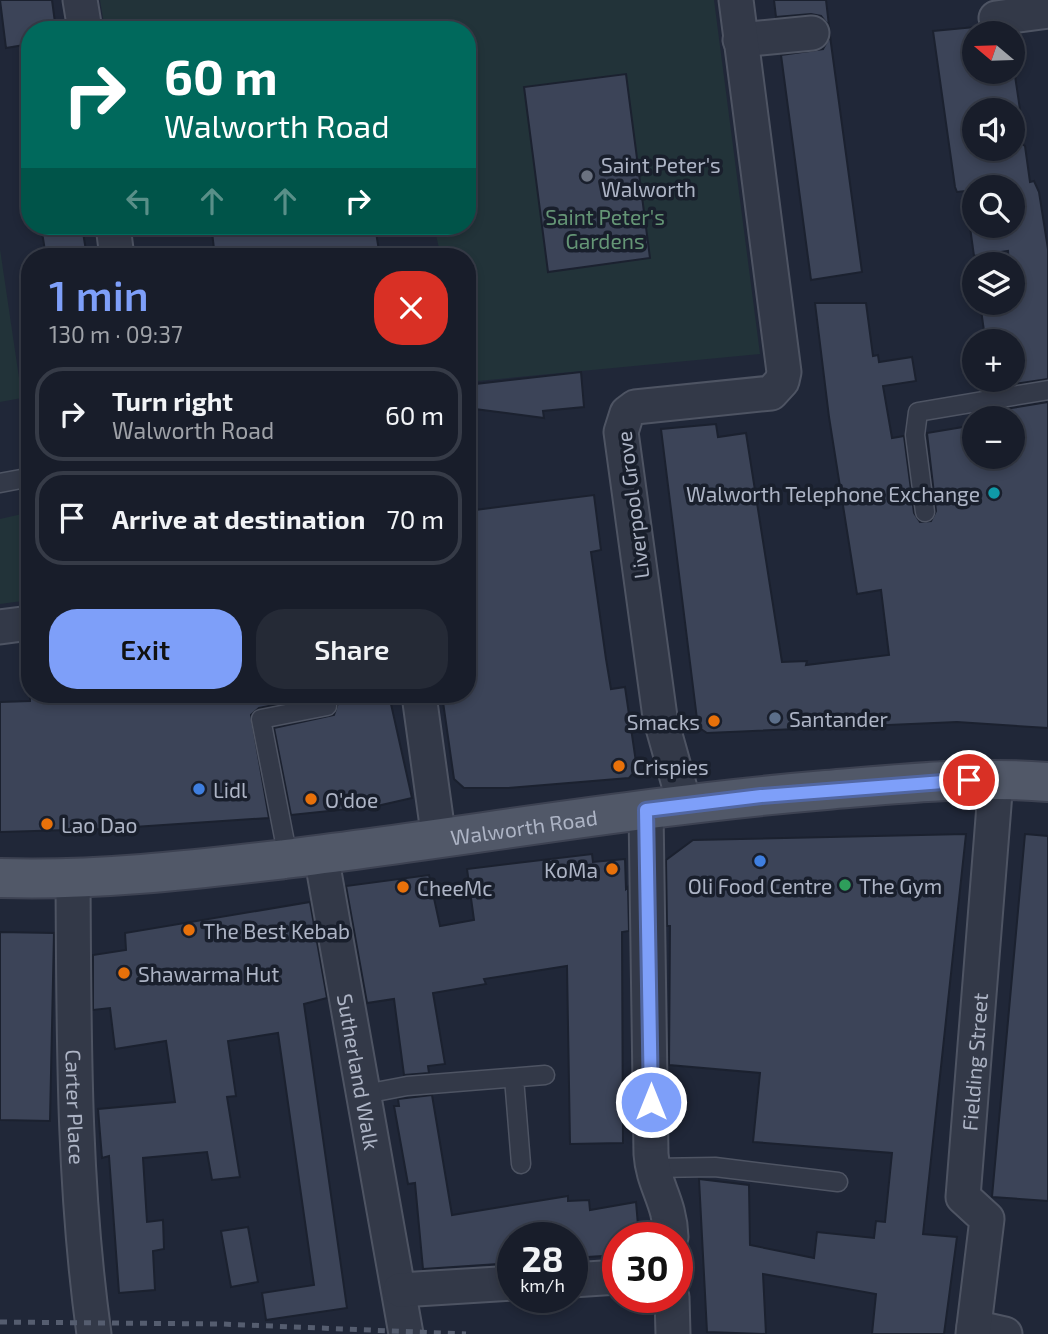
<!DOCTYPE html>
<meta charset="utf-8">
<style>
:root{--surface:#181d2a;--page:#252a36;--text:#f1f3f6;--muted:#9fa2a8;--line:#363b47;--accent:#7e9ff9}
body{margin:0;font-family:"Exo 2",sans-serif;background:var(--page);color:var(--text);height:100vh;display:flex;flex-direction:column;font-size:26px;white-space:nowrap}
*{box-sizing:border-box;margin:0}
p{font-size:23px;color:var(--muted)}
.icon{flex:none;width:38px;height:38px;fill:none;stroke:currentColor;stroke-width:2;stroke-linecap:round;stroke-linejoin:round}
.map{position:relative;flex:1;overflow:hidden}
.panel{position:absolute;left:21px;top:248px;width:455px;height:455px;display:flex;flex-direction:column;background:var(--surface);border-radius:28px;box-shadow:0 4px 10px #0003,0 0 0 2px var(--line)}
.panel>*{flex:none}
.guide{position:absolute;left:21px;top:21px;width:455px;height:214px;border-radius:28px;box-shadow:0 4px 10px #0003,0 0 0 2px var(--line);background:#00695c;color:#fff;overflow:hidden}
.needle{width:46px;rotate:289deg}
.tools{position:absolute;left:962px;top:21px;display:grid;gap:14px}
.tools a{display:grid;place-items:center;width:63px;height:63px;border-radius:50%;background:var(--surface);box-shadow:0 4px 10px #0003,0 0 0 2px var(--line);font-size:35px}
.speed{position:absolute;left:497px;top:1222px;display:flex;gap:14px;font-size:35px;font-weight:700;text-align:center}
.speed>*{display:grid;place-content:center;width:91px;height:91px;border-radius:50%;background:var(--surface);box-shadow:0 4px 10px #0003,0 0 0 2px var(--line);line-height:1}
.speed small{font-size:18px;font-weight:400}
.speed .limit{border:10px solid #d22;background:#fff;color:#111}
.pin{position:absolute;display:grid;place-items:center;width:60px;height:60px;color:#fff;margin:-30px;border:4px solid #fff;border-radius:50%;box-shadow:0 2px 7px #0007}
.me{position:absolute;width:77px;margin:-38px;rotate:0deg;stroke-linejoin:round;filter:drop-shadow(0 0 5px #0008)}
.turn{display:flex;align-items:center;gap:24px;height:147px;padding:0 28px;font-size:32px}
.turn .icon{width:91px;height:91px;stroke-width:2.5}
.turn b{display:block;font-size:49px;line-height:60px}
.lanes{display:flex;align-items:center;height:66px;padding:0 28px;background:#0003;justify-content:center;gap:35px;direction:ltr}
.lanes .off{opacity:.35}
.round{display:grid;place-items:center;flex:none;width:74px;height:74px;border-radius:28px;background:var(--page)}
.overview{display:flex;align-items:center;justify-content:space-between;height:119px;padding:0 28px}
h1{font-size:42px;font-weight:600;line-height:52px;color:var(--accent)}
.cta{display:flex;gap:14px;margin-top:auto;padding:14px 28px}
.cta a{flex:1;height:80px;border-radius:28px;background:var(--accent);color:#111;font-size:28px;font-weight:600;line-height:80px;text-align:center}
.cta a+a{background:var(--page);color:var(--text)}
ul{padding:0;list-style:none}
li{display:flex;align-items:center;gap:21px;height:94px;margin:0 14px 10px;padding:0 14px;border:4px solid var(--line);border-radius:28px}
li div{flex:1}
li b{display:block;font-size:26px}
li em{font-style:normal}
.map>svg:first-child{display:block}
.green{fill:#223339}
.building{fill:#3c4458;stroke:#1b212f;stroke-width:2;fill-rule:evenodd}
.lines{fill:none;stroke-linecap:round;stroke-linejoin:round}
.lane-casing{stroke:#4e5463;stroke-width:21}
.street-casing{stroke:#4e5463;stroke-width:37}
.primary-casing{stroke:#3d4252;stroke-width:42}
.lane{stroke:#333948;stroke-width:18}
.street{stroke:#333948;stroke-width:33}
.primary{stroke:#515868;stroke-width:38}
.rail{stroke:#555d6f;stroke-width:5;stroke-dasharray:7 7;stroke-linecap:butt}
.route-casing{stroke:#5267a2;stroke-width:18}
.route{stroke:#7e9ff9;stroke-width:12}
.worship-dot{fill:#6b7280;stroke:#191f2c;stroke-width:2.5}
.culture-dot{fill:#0f9aa8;stroke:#191f2c;stroke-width:2.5}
.service-dot{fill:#5c6f8a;stroke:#191f2c;stroke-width:2.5}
.food-dot{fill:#e8710a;stroke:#191f2c;stroke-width:2.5}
.shop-dot{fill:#3f7fe0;stroke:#191f2c;stroke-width:2.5}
.leisure-dot{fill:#2e9e5b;stroke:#191f2c;stroke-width:2.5}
.labels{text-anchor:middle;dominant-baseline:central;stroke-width:7;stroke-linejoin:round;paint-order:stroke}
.poi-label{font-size:21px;fill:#adb4c5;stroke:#191f2c;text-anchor:start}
.park-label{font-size:21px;fill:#659676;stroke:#191f2c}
.street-label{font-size:21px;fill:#adb4c5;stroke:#191f2c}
</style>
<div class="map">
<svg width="1048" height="1334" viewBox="0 0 1048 1334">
<rect width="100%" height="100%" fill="#202738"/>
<path class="green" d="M100,0h614l46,354 -293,28v-125h-26l-7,-31h33v-196h-362z
M0,249l22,149 -22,4z
M22,514l8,47v39l-30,4v-85z"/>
<path class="building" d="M0,0h52l4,30h-26v14l-24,4z
M774,0h52l3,26 -8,-10 -10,-2 -35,3z
M975,27v45h38l1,-3 8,54 -9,9v-22h-38v39h38v-11l12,8 5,36 4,-1 5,11 9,57v130l-46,7 -1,-6h12v-39l-28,-3 -5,-35h35l-2,-39h-4l-1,-13 -34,5 -9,-65 -8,1 -2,-5 -22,-156zM975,187h38v39h-38z
M830,36l32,236 -51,8 -30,-225 42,-6z
M626,74l24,184 -102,14 -24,-185z
M41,226h41l5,31h-41z
M253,226h122l5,31h-165l-3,-25z
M815,303h51l7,53 5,-1 1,7 33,-5 4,24 -33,5 9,52 12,-2 10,77 6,9 11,-1 5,-10 -9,-78 48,-8v32h38v-39h-7l-1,-9 43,-7v326l-91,-6 -250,11 -9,-6 -37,-298 55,-5 2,13 28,-4 36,229 25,-1 -1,4 83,-10 -8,-65 -24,4 -28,-177z
M581,372l3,35 -41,4 1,7 -77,-10v-23z
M594,495l7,55 -10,2 15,107 5,30 14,-2 12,82 -8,9 -121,10h-44l-10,-9 -12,-84h25v-184z
M30,695h359l23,103 -35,8 -86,9 -17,-87 60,-13 4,-12 -7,-7 -6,-1 -66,13 -8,7 18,103 -165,11 -104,3v-130l30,-1z
M966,834l-43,400 34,3 -13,97h-72l4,-40 -113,-20 3,60 -59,-2 -8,-153 50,6 1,60 64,13 3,-26 57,6 2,-17 9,1 7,-69 -139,-11 7,-69 -91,-8 1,-139h-3l-1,-66 27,-20z
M1025,834l23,2v365l-56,-4z
M592,854l1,8 32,-3 1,30 2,-2 1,44 -7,1 1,211 -53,1 -3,-178 -83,13 2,5 -53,9 12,71 -17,2 1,7 -25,2 -10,-76 -27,4 -21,-117 83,-11 11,51 34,-6 -7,-51z
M310,902l17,96 -23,6 43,304 -81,12 -4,-27 52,-8 -36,-252 -50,8 8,55 -9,1 13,80 -28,3 -5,-28 -64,6 4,64 16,-2 1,29 -11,2 2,39 -36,3 -10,-137 -7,2 -4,-49 77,-7 -9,-61 -51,8 -5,-41 -17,2v-55l33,-5 -1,-17z
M0,932l54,1 -4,188 -50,-1z
M432,1095l20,120 116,-19v5l21,-1 1,10 46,-8 3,35h-21v18l-46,3v-21h-59v26l-90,6 -8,-86 -7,1 -14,-78h5l-1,-7z
M248,1227l10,55 -27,5 -10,-56z"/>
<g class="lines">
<defs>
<path id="lane" d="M0,483l21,-4
M925,512l-10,-77 3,-23 130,-22
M288,858l-27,-139 66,-13
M514,1078l7,86
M365,1094l42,-8 138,-11
M652,1168l63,-1 123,15"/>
<g id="street">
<path d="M80,0l5,30"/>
<path d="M996,18l52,-7"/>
<path d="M740,40l72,-7"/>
<path d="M113,226l4,31"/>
<path d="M0,627l30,-4"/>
<path d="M419,695l20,145"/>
<path d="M685,806l-25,-89 -39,-285 6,-19 8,-6 136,-14 11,-12 2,-9 -48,-372"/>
<path d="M646,810l5,344c2,31 19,47 20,83"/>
<path id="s1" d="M321,855l85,479"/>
<path id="s2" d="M73,879c1,153 0,304 21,455"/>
<path d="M572,1280l46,-3"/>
<path d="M400,1290l113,-7"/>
<path d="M672,1297l1,37"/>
<path d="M974,1327l31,7"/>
<path id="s3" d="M973,1334l14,-115 -24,-22 33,-417"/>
</g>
<g id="primary">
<path id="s4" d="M0,878c96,3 190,-8 285,-19 180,-22 360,-54 541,-69 74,-6 148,-14 222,-8"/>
</g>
</defs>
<use href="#lane" class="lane-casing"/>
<use href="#street" class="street-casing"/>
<use href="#primary" class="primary-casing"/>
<use href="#lane" class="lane"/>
<use href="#street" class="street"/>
<use href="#primary" class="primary"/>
<path class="rail" d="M0,1322l221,2 245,10"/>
</g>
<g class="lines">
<defs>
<path id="route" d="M651,1102l-5,-292 115,-14 208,-16"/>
</defs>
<use href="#route" class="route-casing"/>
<use href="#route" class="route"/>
</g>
<circle class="worship-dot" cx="587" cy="176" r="7"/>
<circle class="culture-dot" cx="994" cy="493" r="7"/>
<circle class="service-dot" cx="775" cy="718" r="7"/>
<g class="food-dot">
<circle cx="714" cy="721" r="7"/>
<circle cx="619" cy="766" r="7"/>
<circle cx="311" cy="799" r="7"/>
<circle cx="47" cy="824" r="7"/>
<circle cx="612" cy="869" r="7"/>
<circle cx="403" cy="887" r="7"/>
<circle cx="189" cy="930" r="7"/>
<circle cx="124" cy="973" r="7"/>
</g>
<g class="shop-dot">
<circle cx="199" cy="789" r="7"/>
<circle cx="760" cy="861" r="7"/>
</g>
<circle class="leisure-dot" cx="845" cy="885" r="7"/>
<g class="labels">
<g class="poi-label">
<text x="601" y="164">Saint Peter's<tspan x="601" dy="24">Walworth</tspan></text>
<text x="980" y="493" text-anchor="end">Walworth Telephone Exchange</text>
<text x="789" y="718">Santander</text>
<text x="700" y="721" text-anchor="end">Smacks</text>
<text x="633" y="766">Crispies</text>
<text x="213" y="789">Lidl</text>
<text x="325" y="799">O'doe</text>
<text x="61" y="824">Lao Dao</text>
<text x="598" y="869" text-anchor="end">KoMa</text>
<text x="760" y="885" text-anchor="middle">Oli Food Centre</text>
<text x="859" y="885">The Gym</text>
<text x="417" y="887">CheeMc</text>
<text x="203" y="930">The Best Kebab</text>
<text x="138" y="973">Shawarma Hut</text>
</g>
<g class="park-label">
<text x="605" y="216">Saint Peter's<tspan x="605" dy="24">Gardens</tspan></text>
</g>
<g class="street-label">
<text transform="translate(632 505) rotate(-97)">Liverpool Grove</text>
<text stroke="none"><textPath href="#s4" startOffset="527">Walworth Road</textPath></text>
<text stroke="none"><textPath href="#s3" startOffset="284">Fielding Street</textPath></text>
<text stroke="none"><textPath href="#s1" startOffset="220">Sutherland Walk</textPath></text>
<text stroke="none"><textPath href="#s2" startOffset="228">Carter Place</textPath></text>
</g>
</g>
</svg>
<div class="tools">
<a><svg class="needle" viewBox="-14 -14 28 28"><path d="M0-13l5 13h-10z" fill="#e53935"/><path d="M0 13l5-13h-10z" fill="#9fa2a8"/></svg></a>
<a><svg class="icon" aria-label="sound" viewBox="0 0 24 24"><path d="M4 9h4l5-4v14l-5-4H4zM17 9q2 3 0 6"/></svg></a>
<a><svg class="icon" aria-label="search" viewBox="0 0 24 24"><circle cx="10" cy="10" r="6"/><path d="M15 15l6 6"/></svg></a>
<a><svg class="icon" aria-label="layers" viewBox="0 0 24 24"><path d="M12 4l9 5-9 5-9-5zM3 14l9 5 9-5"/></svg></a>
<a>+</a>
<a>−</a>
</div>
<div class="speed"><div>28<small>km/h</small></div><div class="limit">30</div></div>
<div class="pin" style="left:969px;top:780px;background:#d93025"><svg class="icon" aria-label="arrive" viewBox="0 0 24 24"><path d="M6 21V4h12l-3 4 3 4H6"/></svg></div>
<svg class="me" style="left:651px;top:1102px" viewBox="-20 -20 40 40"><circle r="17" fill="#7e9ff9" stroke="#fff" stroke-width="3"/><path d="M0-11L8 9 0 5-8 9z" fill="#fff"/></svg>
<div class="guide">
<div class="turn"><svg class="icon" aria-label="right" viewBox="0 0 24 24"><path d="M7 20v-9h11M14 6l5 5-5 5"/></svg><div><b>60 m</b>Walworth Road</div></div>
<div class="lanes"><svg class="icon off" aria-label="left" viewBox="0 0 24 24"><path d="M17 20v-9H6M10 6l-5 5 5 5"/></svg><svg class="icon off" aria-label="ahead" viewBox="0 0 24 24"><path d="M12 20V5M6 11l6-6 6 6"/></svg><svg class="icon off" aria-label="ahead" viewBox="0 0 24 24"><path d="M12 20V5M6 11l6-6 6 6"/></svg><svg class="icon" aria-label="right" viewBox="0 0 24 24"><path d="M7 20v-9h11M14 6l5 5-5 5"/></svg></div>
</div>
<section class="panel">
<div class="overview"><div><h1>1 min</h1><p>130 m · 09:37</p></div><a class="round" style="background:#d93025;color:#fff"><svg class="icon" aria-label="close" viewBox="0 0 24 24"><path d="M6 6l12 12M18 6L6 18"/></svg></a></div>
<ul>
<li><svg class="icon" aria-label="right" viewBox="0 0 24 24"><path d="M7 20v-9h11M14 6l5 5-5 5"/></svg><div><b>Turn right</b><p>Walworth Road</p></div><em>60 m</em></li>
<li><svg class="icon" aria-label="arrive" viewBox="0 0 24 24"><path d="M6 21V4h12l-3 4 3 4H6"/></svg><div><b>Arrive at destination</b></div><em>70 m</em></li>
</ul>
<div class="cta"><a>Exit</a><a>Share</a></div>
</section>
</div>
